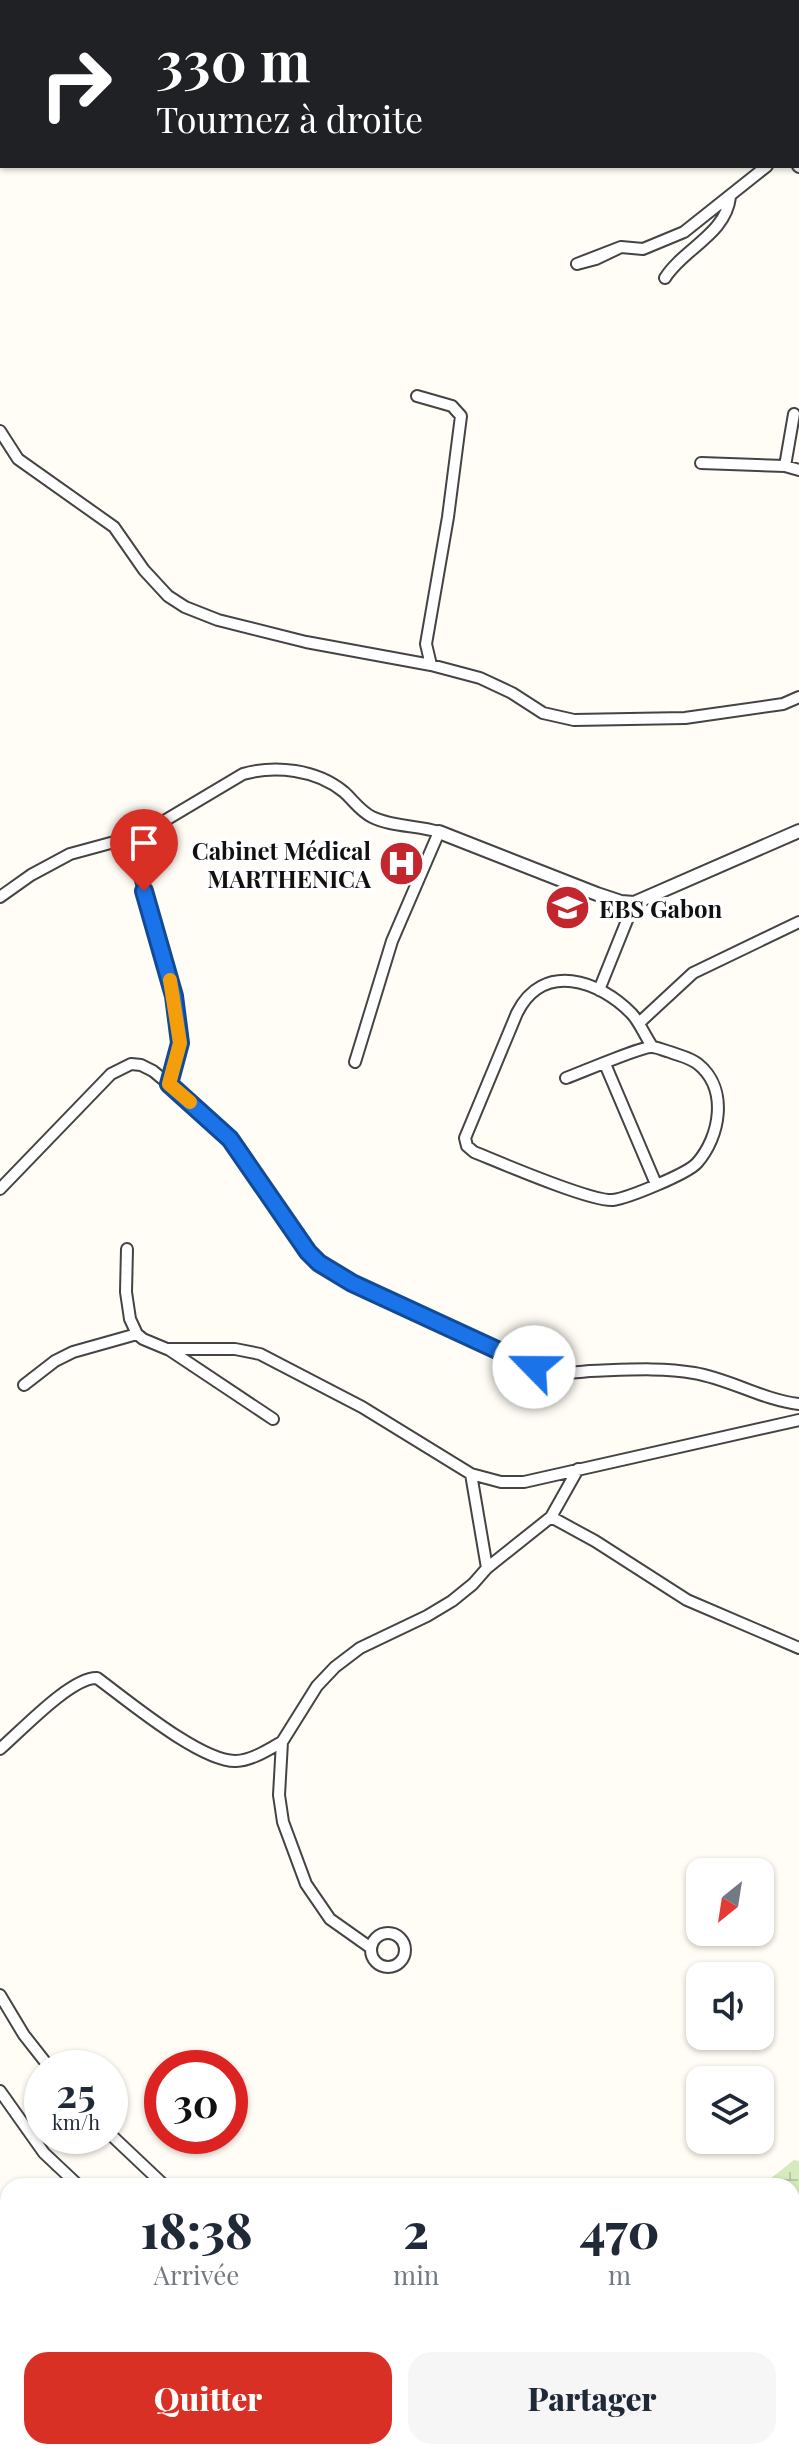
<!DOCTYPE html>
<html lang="fr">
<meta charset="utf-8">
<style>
:root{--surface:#fff;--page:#f6f6f7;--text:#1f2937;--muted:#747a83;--accent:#d93025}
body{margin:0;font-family:"Playfair Display",serif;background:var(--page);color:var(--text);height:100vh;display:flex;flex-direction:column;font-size:30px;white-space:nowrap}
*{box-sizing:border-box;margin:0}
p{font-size:26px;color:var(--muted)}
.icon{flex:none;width:44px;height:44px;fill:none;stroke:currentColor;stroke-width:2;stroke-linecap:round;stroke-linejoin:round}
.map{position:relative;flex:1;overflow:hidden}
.drawer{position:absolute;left:0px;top:2178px;width:800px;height:282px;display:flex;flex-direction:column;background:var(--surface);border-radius:24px 24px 0 0;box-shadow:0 2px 6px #0004}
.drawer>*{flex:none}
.hud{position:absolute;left:0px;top:0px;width:800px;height:168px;box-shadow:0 2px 6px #0004;background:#202124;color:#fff;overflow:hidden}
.needle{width:52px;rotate:210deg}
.controls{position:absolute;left:686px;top:1858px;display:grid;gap:16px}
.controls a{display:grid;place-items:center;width:88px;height:88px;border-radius:16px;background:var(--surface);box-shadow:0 2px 6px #0004;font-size:40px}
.speed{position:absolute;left:24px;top:2050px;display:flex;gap:16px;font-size:40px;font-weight:700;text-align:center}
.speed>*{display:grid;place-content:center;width:104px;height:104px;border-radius:50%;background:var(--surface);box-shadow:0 2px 6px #0004;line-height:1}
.speed small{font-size:20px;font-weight:400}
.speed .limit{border:12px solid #d22;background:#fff;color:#111}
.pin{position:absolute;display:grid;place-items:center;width:68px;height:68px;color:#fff;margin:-82px -34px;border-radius:50% 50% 50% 0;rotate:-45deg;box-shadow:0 0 8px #0007}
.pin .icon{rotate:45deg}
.me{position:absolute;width:88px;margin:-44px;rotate:293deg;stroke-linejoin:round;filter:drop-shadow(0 0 6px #0008)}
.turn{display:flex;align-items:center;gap:28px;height:168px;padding:0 24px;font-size:36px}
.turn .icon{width:104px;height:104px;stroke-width:2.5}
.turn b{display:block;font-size:56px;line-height:68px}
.eta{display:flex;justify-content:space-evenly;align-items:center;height:136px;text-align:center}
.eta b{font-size:48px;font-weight:800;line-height:56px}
.action{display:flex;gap:16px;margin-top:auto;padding:16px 24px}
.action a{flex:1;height:92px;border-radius:24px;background:var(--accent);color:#fff;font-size:32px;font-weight:800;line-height:92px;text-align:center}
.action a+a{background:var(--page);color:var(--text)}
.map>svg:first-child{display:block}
.wetland{fill:url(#wetland-marsh)}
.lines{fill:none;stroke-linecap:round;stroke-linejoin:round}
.minor-casing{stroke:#444;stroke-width:14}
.tertiary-casing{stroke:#444;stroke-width:16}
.minor{stroke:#fff;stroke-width:10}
.tertiary{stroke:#fff;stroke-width:12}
.route-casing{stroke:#114b97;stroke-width:20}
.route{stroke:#1a73e8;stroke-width:14}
.slow{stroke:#f59e0b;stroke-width:14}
.labels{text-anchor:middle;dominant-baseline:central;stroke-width:8;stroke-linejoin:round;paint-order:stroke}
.poi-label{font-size:24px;font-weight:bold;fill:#111;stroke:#fff;text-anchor:end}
</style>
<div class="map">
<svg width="799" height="2459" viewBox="0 0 799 2459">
<defs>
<pattern id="wetland-marsh" width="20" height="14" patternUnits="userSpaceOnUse" patternTransform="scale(2)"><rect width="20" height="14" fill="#d5ebbd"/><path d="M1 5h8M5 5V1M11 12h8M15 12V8" fill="none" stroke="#b6c8a1"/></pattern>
</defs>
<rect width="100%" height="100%" fill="#fffdf5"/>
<path class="wetland" d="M794,2160l5,1v298h-106v-7h99v-266h-31z"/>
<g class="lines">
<defs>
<path id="minor" d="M212,2v-2
M798,124l1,-2
M798,131l1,1
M798,166l1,1
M621,247l-25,12 -19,5 44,-17 22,2 41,-17 83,-66
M665,278c18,-29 61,-44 65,-81
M417,396l35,10 9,10 -13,101 -22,127 5,21
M0,431l18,28 96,68 30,43 24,26 17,11 33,13 88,22 125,23 49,13 32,15 31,20 31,7 111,-2 98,-14 16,-7
M701,463l84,3 14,4
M785,466l9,-52
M129,838l45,158 6,47 -11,41
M0,897l31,-22 39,-21 59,-16 25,-11 89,-53c32,-9 73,-5 101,18 9,8 16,19 28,25 20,10 45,8 67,15l-47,109 -37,121
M599,990l35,-87
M639,1023l54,-50 106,-51
M605,1064l51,120
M566,1078c14,-5 76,-32 86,-31 5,0 13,4 18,5 10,4 19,5 28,12 31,25 22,73 -1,99 -10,11 -69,35 -84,37 -22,2 -114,-38 -139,-48l-7,-6 -2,-8 52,-125c26,-52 82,-33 115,1 8,9 13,22 20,32
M0,1189l111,-115 20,-10 10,1 12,6 46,38 39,41 70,102c37,38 102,58 150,81 30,14 62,34 96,39 12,2 24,0 36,-1 34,-1 71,-4 104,2 36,6 69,27 105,31
M127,1249l-1,43 4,27 7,15 6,5 24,10h68l25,5 102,53 109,67 30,8h23l275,-62
M168,1349l105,70
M24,1385l31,-24 18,-9 64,-18
M471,1474l16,94
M551,1517l44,24 92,59 112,48
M0,1749c21,-18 71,-72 97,-71 30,22 104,84 139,83 17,-1 31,-11 46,-19
M371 1950a17 17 0 1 1 34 0a17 17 0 1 1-34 0Z
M371,1948l-41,-29 -24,-35 -23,-62 -4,-27 3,-53 35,-56 18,-19 25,-19 67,-32 25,-15 21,-17 14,-16 64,-51 27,-48
M0,1995l24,40 26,33
M0,2091l44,62 35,33
M110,2134l55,52
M0,2449l8,-6
M484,2452l7,7"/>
<path id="tertiary" d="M439,832l158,62 24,8 13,1 165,-72"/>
</defs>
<use href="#minor" class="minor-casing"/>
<use href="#tertiary" class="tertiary-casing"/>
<use href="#minor" class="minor"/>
<use href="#tertiary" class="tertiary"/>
</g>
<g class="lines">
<defs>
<path id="route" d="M144,891l30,105 6,47 -11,41 61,55 78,113 11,11 33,20 182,84"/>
</defs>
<use href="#route" class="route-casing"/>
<use href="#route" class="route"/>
<path class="slow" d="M170,980l10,63 -11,41 21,18"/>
</g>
<defs>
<symbol id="hospital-disc" viewBox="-11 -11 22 22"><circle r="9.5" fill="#c4262e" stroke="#fff"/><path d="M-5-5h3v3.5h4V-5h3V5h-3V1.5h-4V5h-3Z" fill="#fff"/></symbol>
<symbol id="university-disc" viewBox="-11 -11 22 22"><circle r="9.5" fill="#c4262e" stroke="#fff"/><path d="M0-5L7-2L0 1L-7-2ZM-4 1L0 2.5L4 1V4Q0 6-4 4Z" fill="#fff"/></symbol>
</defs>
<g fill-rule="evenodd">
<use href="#hospital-disc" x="376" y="838" width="51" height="51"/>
<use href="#university-disc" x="542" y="882" width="51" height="51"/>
</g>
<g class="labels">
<g class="poi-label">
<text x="371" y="850">Cabinet Médical<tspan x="371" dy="28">MARTHENICA</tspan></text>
<text x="599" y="908" text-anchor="start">EBS Gabon</text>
</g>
</g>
</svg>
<div class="controls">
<a><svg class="needle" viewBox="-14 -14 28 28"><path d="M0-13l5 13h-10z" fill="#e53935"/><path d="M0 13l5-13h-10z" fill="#747a83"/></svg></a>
<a><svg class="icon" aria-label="sound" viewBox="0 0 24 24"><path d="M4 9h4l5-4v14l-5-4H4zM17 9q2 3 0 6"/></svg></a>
<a><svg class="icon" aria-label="layers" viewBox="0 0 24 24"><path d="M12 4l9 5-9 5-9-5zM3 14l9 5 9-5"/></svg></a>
</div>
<div class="speed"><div>25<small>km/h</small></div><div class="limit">30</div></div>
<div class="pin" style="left:144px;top:891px;background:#d93025"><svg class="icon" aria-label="arrive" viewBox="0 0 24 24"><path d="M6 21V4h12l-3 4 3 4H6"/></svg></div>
<svg class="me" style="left:534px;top:1367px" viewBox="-20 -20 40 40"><circle r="19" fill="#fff"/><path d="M0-13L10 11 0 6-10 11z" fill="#1a73e8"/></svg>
<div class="hud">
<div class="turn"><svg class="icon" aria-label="right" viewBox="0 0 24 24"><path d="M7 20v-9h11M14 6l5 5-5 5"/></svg><div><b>330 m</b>Tournez à droite</div></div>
</div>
<section class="drawer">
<div class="eta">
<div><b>18:38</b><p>Arrivée</p></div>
<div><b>2</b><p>min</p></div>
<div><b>470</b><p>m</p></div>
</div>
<div class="action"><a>Quitter</a><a>Partager</a></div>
</section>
</div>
